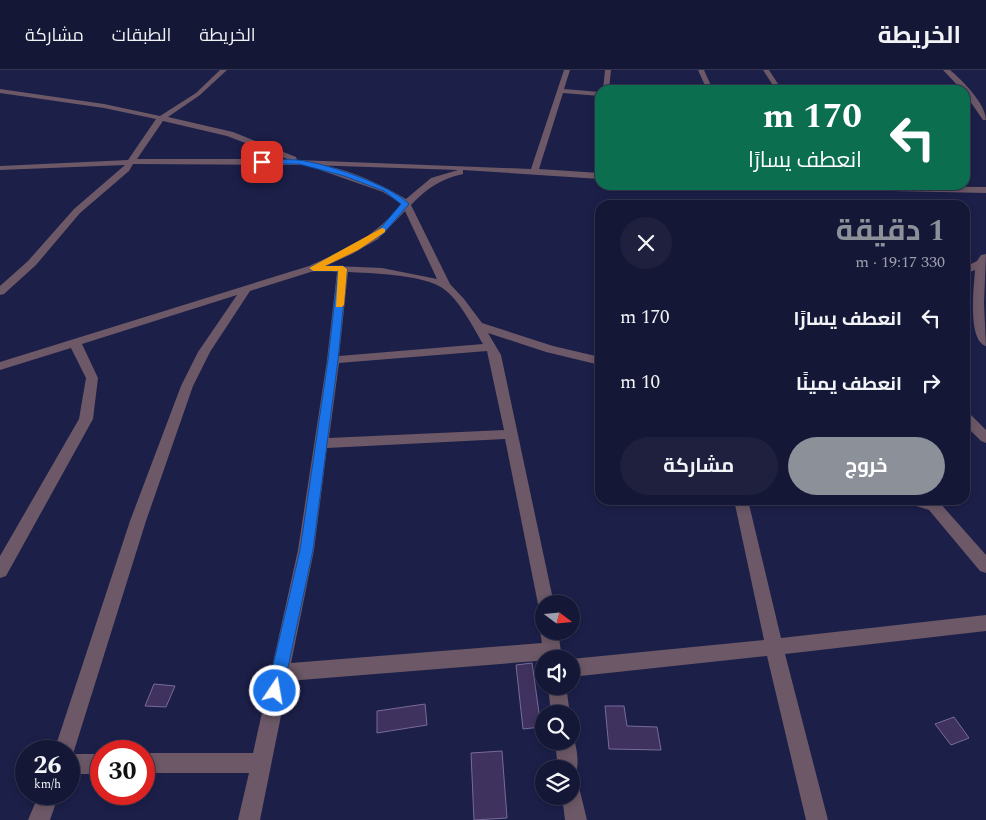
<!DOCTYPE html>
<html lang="ar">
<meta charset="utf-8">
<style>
:root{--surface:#151736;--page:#1e203e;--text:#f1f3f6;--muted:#9d9fad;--line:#343651;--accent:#8c9099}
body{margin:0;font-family:Spectral,Cairo,serif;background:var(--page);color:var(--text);direction:rtl;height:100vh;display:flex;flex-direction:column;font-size:19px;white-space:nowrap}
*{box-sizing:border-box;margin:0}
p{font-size:16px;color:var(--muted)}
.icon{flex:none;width:28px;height:28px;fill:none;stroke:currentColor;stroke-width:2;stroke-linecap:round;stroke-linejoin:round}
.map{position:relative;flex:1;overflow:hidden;direction:ltr}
.details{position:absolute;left:595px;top:130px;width:375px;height:305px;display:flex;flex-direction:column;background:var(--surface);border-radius:15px;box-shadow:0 2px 8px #0003,0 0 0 1px var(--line);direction:rtl}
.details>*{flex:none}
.top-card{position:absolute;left:595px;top:15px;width:375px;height:105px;border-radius:15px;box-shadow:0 2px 8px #0003,0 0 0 1px var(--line);direction:rtl;background:#0b6e4f;color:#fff;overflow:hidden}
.needle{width:32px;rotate:106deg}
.buttons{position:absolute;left:535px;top:525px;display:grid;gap:10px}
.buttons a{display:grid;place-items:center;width:45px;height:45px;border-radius:50%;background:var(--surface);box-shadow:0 2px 8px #0003,0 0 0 1px var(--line);font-size:25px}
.speed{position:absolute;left:15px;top:670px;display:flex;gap:10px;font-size:25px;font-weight:700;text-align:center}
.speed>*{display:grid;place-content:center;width:65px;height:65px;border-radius:50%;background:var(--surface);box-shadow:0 2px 8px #0003,0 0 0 1px var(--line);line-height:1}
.speed small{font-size:12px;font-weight:400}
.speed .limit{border:8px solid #d22;background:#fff;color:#111}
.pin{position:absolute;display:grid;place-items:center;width:42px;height:42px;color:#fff;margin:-21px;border-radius:10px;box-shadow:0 2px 8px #0006}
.me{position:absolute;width:55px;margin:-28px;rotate:12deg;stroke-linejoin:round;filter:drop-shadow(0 0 4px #0008)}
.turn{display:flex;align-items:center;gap:18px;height:105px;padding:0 25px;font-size:22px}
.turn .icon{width:65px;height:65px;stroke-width:2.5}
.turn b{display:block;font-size:35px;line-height:42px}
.round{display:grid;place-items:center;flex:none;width:52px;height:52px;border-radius:26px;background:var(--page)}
.head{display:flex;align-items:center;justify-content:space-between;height:85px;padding:0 25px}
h1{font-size:30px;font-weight:700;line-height:38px;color:var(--accent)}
.action{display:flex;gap:10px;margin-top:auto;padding:10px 25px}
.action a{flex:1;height:58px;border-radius:30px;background:var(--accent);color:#fff;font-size:20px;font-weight:700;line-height:58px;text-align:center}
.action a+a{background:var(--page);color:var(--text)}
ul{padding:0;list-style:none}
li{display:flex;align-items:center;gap:15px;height:65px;padding:0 25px}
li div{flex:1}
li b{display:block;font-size:19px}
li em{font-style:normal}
header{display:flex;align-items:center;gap:30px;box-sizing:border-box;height:70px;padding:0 25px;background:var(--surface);border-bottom:1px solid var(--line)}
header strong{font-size:24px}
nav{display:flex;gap:28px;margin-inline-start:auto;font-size:18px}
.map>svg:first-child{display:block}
.building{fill:#3f325e;stroke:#786b9c}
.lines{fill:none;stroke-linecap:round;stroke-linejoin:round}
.minor{fill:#6c5866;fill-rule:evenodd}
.route{fill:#1a73e8;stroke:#114b97}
.slow{fill:#f59e0b}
</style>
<header>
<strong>الخريطة</strong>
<nav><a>الخريطة</a><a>الطبقات</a><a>مشاركة</a></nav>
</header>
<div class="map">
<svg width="986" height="750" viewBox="0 0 986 750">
<rect width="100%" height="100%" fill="#1c1f48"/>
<path class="building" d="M532,593l9,64 -18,2 -7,-64z
M154,614l21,2 -9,21 -21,-1z
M425,634l2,21 -50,8v-22z
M605,636h19l3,20 30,1 4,23 -52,-1z
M954,647l15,21 -18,7 -16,-21z
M502,681l5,67 -33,2 -3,-67z"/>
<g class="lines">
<path class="minor" d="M220,0h7l-27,25 -32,22 65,15 63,25 1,3 234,9 33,-99h6l-6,19 36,3v4l-37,-3 -24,76 61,4v6l-137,-9v4c-22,5 -36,14 -52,31l39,79 14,15 18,24 71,23 47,11v8l-54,-13 -58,-19 13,22 53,249h-10v7l-4,-2 -2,-5 -33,-165 -178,9 -13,102 -23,113 251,-20 -2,-12 4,-6v6h14l4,28 -274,22 -28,139h-22l11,-47h-105v-20h109l45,-203 29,-190 10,-88 -7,-1 -1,-2 5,-3 48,2 55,11 -32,-68 -27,28 -26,15 -35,16 -67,21 -40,61 -17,34 -47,135 -73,233h28v20h-32v-23h-15l76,-230 51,-135 17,-34 39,-57 -155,49 16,34 -5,41 -87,157 -6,2v-22l79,-137 7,-41 -15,-30 -71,22v-8l309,-96c40,-18 64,-28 93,-62l-19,-12 -63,-22v-4c19,-2 69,22 86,33l25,-21 27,-8 -150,-5 -175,-1 -4,7 -49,42 -44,52 -32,29 -4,1v-9l28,-25 46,-52 51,-44 -125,5v-4l128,-6 28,-41 -52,-11 -104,-15v-4l104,15 56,12 36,-23zM163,51l64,15 60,23h-150zM348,202c23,1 71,3 91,14 18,9 34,41 44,58l-144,12zM487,281l17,79 -175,8 10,-75z
M605,0h6l-2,20h-6z
M698,0h6l9,20h-6z
M763,0h6l13,20h-6z
M943,0h7c12,10 36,34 36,50h-3l-18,-26v-4h-3z
M743,115l243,2v6l-239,-5z
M986,184l-2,49 2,43c-19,-5 -12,-61 -11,-76l-10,4v-7l12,-6 4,-6z
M965,342l5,2 16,16v13l-5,-2 -16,-16z
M734,430h14l33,138 205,-23v16l-201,23 43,166h-22l-39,-164 -196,21v-18l193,-19z
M908,430h26l5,2 47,53v18l-6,-2 -51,-61 -19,-6z
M548,616h18l4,28h-19z
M572,664c5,12 8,30 3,42l-4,2v-9h-13l-3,-28h16z
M571,710l7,3 9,37h-22l-3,-24h9z
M39,724h20l-9,26h-22z"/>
</g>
<path class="route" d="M262,90c11,0 23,-1 35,0 26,2 94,25 112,44l-26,30 -58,32h18l4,3 -9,91 -25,190 -30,141 -2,6 -6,2 -5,-2 -3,-6 33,-141 28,-190 10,-89h-25l-4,-3 69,-37 23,-27 -17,-13 -40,-15 -45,-12h-40l-1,-2z"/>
<path class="slow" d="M382,158l3,1v3l-27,18 -33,16h18l4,3 -3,36 -2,2h-6l2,-36h-25l-4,-3z"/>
</svg>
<div class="buttons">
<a><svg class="needle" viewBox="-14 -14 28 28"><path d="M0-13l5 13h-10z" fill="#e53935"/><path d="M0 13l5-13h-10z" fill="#9d9fad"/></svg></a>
<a><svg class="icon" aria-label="sound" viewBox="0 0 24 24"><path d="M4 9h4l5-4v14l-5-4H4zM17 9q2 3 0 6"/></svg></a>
<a><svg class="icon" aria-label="search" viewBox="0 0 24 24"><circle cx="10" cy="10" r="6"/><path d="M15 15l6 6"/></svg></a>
<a><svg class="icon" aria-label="layers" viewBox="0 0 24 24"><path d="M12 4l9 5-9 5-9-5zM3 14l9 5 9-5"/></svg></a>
</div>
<div class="speed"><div>26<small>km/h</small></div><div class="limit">30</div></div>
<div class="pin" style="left:262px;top:92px;background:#d93025"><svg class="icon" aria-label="arrive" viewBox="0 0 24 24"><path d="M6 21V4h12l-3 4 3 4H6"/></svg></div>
<svg class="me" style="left:275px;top:621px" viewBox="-20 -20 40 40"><circle r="17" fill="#1a73e8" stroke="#fff" stroke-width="3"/><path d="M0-11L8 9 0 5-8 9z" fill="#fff"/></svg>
<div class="top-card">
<div class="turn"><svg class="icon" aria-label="left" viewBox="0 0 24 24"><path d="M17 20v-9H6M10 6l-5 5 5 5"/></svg><div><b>170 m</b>انعطف يسارًا</div></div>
</div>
<section class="details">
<div class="head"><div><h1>1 دقيقة</h1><p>330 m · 19:17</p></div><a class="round"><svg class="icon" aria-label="close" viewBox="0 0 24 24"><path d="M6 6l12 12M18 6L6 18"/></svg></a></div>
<ul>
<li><svg class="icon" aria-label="left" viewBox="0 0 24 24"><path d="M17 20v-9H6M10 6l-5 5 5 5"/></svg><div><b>انعطف يسارًا</b></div><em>170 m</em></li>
<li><svg class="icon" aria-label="right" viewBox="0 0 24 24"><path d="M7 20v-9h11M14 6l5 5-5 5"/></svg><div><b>انعطف يمينًا</b></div><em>10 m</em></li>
</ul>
<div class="action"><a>خروج</a><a>مشاركة</a></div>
</section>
</div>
